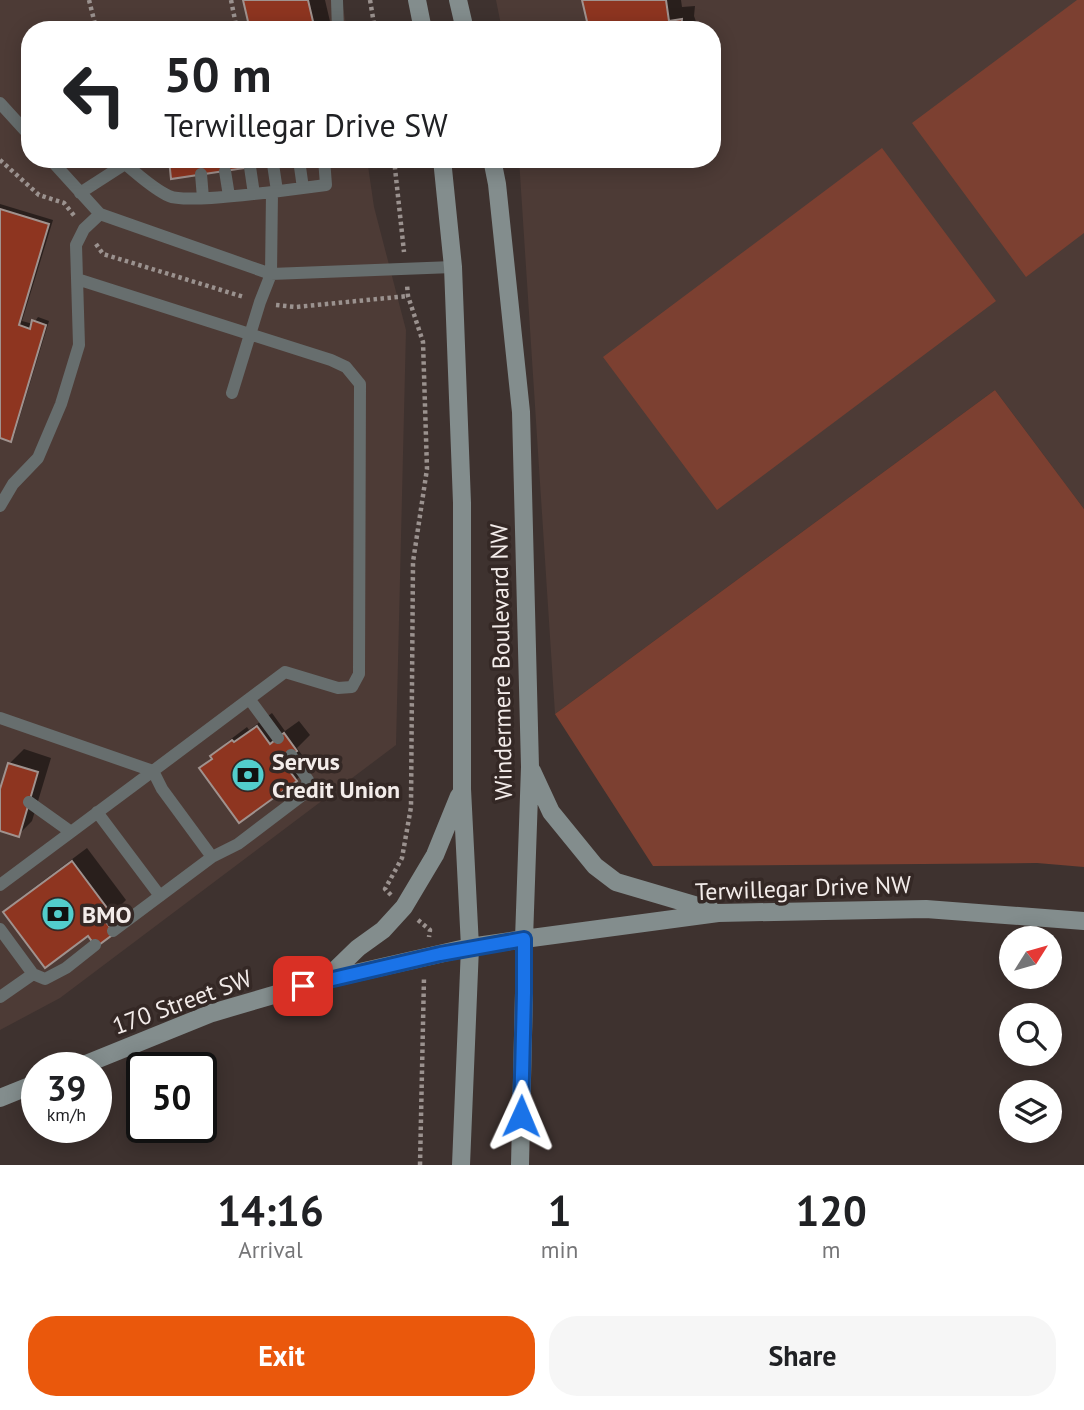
<!DOCTYPE html>
<style>
:root{--surface:#fff;--page:#f6f6f6;--text:#202124;--muted:#757577;--accent:#ea580c}
body{margin:0;font-family:"PT Sans",sans-serif;background:var(--page);color:var(--text);height:100vh;display:flex;flex-direction:column;font-size:26px;white-space:nowrap}
*{box-sizing:border-box;margin:0}
p{font-size:23px;color:var(--muted)}
.icon{flex:none;width:38px;height:38px;fill:none;stroke:currentColor;stroke-width:2;stroke-linecap:round;stroke-linejoin:round}
.map{position:relative;height:1165px;overflow:hidden}
.drawer{display:flex;flex-direction:column;background:var(--surface);flex:1}
.drawer>*{flex:none}
.banner{position:absolute;left:21px;top:21px;width:700px;height:147px;border-radius:28px;box-shadow:0 4px 18px #0003;background:#fff;color:var(--text);overflow:hidden}
.needle{width:46px;rotate:53deg}
.buttons{position:absolute;left:999px;top:926px;display:grid;gap:14px}
.buttons a{display:grid;place-items:center;width:63px;height:63px;border-radius:50%;background:var(--surface);box-shadow:0 4px 18px #0003;font-size:35px}
.speed{position:absolute;left:21px;top:1052px;display:flex;gap:14px;font-size:35px;font-weight:700;text-align:center}
.speed>*{display:grid;place-content:center;width:91px;height:91px;border-radius:50%;background:var(--surface);box-shadow:0 4px 18px #0003;line-height:1}
.speed small{font-size:18px;font-weight:400}
.speed .limit{border:4px solid #111;border-radius:10px;background:#fff;color:#111}
.pin{position:absolute;display:grid;place-items:center;width:60px;height:60px;color:#fff;margin:-30px;border-radius:14px;box-shadow:0 4px 10px #0006}
.me{position:absolute;width:77px;margin:-38px;rotate:1deg;stroke-linejoin:round;filter:drop-shadow(0 0 5px #0008)}
.turn{display:flex;align-items:center;gap:24px;height:147px;padding:0 28px;font-size:32px}
.turn .icon{width:91px;height:91px;stroke-width:2.5}
.turn b{display:block;font-size:49px;line-height:60px}
.eta{display:flex;justify-content:space-evenly;align-items:center;height:119px;text-align:center}
.eta b{font-size:42px;font-weight:800;line-height:49px}
.button{display:flex;gap:14px;margin-top:auto;padding:14px 28px}
.button a{flex:1;height:80px;border-radius:28px;background:var(--accent);color:#fff;font-size:28px;font-weight:800;line-height:80px;text-align:center}
.button a+a{background:var(--page);color:var(--text)}
.map>svg:first-child{display:block}
.built{fill:#4d3b36}
.green{fill:#7c4031}
.shadow{fill:#0007}
.building{fill:#8e3520;stroke:#a0928e;stroke-width:2}
.lines{fill:none;stroke-linecap:round;stroke-linejoin:round}
.path{stroke:#9b928f;stroke-width:4.5;stroke-dasharray:3.5 3.5;stroke-linecap:butt}
.lane{stroke:#676e6e;stroke-width:12}
.secondary{stroke:#838d8d;stroke-width:18}
.route-casing{stroke:#114b97;stroke-width:18}
.route{stroke:#1a73e8;stroke-width:12}
.labels{text-anchor:middle;dominant-baseline:central;stroke-width:7;stroke-linejoin:round;paint-order:stroke}
.street-label{font-size:24px;fill:#f3ecea;stroke:#342825}
.poi-label{font-size:24px;font-weight:bold;fill:#f3ecea;stroke:#342825;text-anchor:start}
</style>
<div class="map">
<svg width="1084" height="1165" viewBox="0 0 1084 1165">
<rect width="100%" height="100%" fill="#3e322f"/>
<path class="built" d="M0,0h342l5,30h-317v129h337l7,48 32,123 -10,415 -336,253 -60,32z
M496,0h588v509l-89,-119 -440,324 -36,-555h193v-129h-210z"/>
<path class="green" d="M1077,0h7v233l-58,44 -114,-154z
M882,148l114,153 -279,209 -114,-153z
M995,390l89,119v358l-47,-4 -384,3 -98,-152z"/>
<path class="shadow" d="M244,0h81l7,30h-80z
M584,0h97l1,7 13,-1 -1,10 5,14h-109z
M0,204l53,16 -31,101 11,3 5,-7 11,4 -35,115 -4,4 -10,-3z
M272,713l13,18 14,-10 11,14 -13,13 13,18 -14,14 -95,-12 26,-26 20,-15 2,3z
M24,749l27,9 -19,63 -14,14 -18,-6v-34l9,-31z
M87,848l39,52 -7,7 9,11 -14,14 -26,2 -82,-22 14,-14z"/>
<path class="building" d="M243,0h65l7,30h-65z
M582,0h84l3,21 13,-2 -1,11h-92z
M169,159h135l-133,20z
M0,209l49,15 -30,101 11,4 2,-9 14,5 -35,117 -11,-4z
M257,726l13,18 14,-11 13,18 -15,10 15,20 -58,42 -40,-55 13,-9 -2,-3 22,-16 2,2z
M8,763l30,9 -19,65 -19,-6v-42z
M72,861l41,55 -8,5 10,12 -19,14 -8,-11 -43,32 -42,-56z"/>
<g class="lines">
<path class="path" d="M89,0l7,28
M231,0l6,30
M370,0l5,30
M394,159l10,93
M0,160l39,35 25,8 12,15
M96,244l7,10 141,43
M276,305l20,2 112,-11
M391,895l-6,-6 17,-31 9,-51 2,-245 14,-93 -4,-127 -15,-46 -1,-11
M418,920l12,10 -1,7
M420,1165l4,-188"/>
<path class="lane" d="M337,0l1,30
M0,103l30,33
M50,159l50,55 171,60 182,-7
M299,160l4,28
M125,164c14,11 28,25 44,32 15,7 84,-2 103,-4
M273,164l4,27
M250,167l4,27
M225,171l4,25
M201,174l2,24
M80,193l45,-29 4,-5
M232,393l28,-91 11,-28 1,-82 54,-7 -2,-26
M0,506l13,-22 25,-26 23,-54 18,-59 -3,-100 8,-16 16,-15
M250,700l28,38
M0,718l153,53 132,-99 53,16 14,-1 7,-13 1,-290 -14,-17 -15,-7 -254,-81
M29,802l42,30
M97,812l63,84
M212,857l26,-13 66,-50 4,-14 -17,-25
M0,885l153,-114 9,18 50,68 -99,74
M0,929l33,45 12,5 21,-11 29,-23
M0,997l33,-23"/>
<path class="secondary" d="M417,0l6,30
M458,0l7,30
M442,159l11,108 9,236v286l8,158 -9,218
M492,159l5,25 24,228 9,355 -6,172v54l-4,172
M532,771l19,41 44,54 21,16 95,28
M326,979l32,-31 25,-18 21,-23 31,-52 24,-59
M76,1068l136,-55 113,-33 145,-33 54,-8 194,-26 208,-4 158,12
M0,1098l37,-15"/>
</g>
<g class="lines">
<defs>
<path id="route" d="M303,986l137,-32 84,-15v54l-3,123"/>
</defs>
<use href="#route" class="route-casing"/>
<use href="#route" class="route"/>
</g>
<defs>
<symbol id="bank-disc" viewBox="-11 -11 22 22"><circle r="9.5" fill="#52cdcc" stroke="#342825"/><path d="M-6-4H6V4H-6ZM0-2.3a2.3 2.3 0 1 0 0 4.6a2.3 2.3 0 1 0 0-4.6Z" fill="#111"/></symbol>
</defs>
<g fill-rule="evenodd">
<use href="#bank-disc" x="229" y="756" width="38" height="38"/>
<use href="#bank-disc" x="39" y="895" width="38" height="38"/>
</g>
<g class="labels">
<g class="street-label">
<text transform="translate(501 662) rotate(-91)">Windermere Boulevard NW</text>
<text transform="translate(803 888) rotate(-2)">Terwillegar Drive NW</text>
<text transform="translate(182 1002) rotate(-20)">170 Street SW</text>
</g>
<g class="poi-label">
<text x="272" y="761">Servus<tspan x="272" dy="28">Credit Union</tspan></text>
<text x="82" y="914">BMO</text>
</g>
</g>
</svg>
<div class="buttons">
<a><svg class="needle" viewBox="-14 -14 28 28"><path d="M0-13l5 13h-10z" fill="#e53935"/><path d="M0 13l5-13h-10z" fill="#757577"/></svg></a>
<a><svg class="icon" aria-label="search" viewBox="0 0 24 24"><circle cx="10" cy="10" r="6"/><path d="M15 15l6 6"/></svg></a>
<a><svg class="icon" aria-label="layers" viewBox="0 0 24 24"><path d="M12 4l9 5-9 5-9-5zM3 14l9 5 9-5"/></svg></a>
</div>
<div class="speed"><div>39<small>km/h</small></div><div class="limit">50</div></div>
<div class="pin" style="left:303px;top:986px;background:#d93025"><svg class="icon" aria-label="arrive" viewBox="0 0 24 24"><path d="M6 21V4h12l-3 4 3 4H6"/></svg></div>
<svg class="me" style="left:521px;top:1116px" viewBox="-20 -20 40 40"><path d="M0-17L14 15 0 8-14 15z" fill="#1a73e8" stroke="#fff" stroke-width="4"/></svg>
<div class="banner">
<div class="turn"><svg class="icon" aria-label="left" viewBox="0 0 24 24"><path d="M17 20v-9H6M10 6l-5 5 5 5"/></svg><div><b>50 m</b>Terwillegar Drive SW</div></div>
</div>
</div>
<section class="drawer">
<div class="eta">
<div><b>14:16</b><p>Arrival</p></div>
<div><b>1</b><p>min</p></div>
<div><b>120</b><p>m</p></div>
</div>
<div class="button"><a>Exit</a><a>Share</a></div>
</section>
